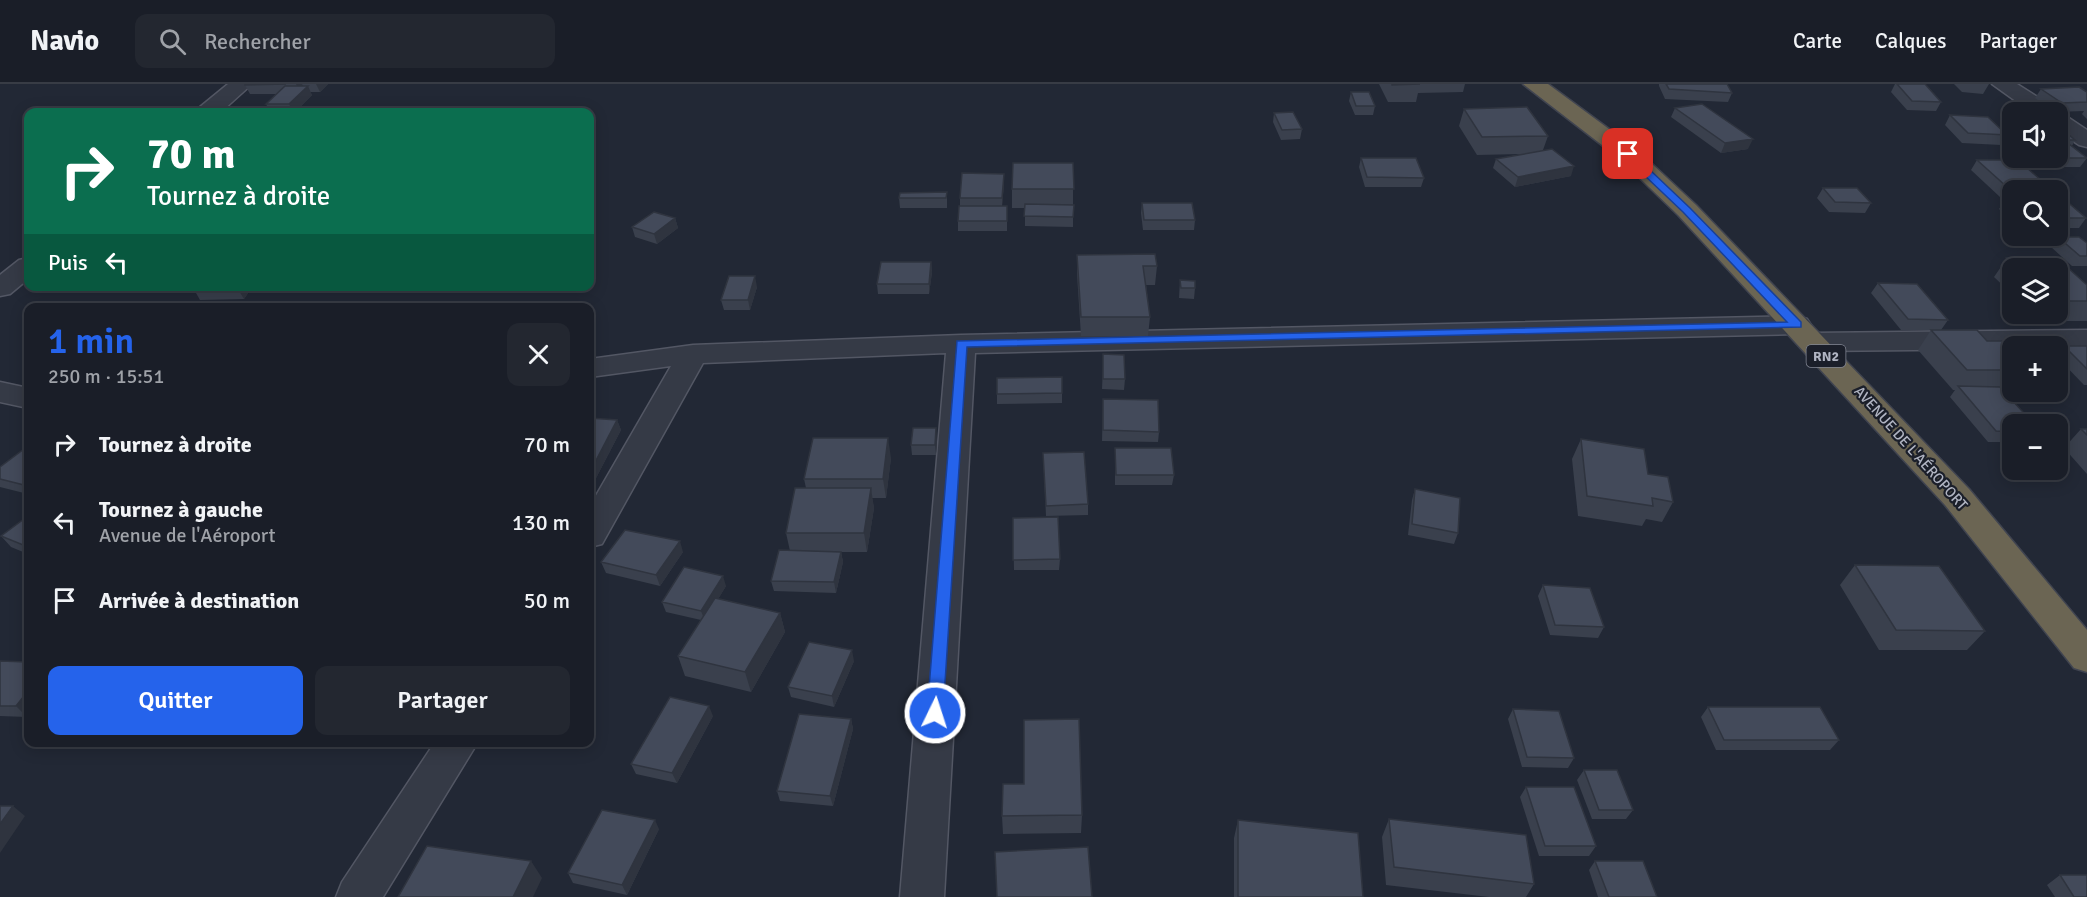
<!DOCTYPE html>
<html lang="fr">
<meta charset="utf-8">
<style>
:root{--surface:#1a1e28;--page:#232730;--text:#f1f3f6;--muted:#9fa2a8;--line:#383c45;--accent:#2563eb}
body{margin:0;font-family:Signika,sans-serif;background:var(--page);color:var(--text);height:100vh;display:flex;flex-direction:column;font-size:22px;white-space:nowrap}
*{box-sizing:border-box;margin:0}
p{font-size:20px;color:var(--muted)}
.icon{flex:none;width:33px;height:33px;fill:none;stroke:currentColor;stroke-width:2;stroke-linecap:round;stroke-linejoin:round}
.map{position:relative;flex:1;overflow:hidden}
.drawer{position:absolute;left:24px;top:219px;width:570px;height:444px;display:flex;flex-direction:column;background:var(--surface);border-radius:12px;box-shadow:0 3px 15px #0003,0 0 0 2px var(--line)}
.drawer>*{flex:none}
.top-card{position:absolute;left:24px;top:24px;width:570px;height:183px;border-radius:12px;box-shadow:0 3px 15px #0003,0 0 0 2px var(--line);background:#0b6e4f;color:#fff;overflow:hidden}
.controls{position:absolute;left:2002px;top:18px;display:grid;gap:12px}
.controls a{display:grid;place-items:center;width:66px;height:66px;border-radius:12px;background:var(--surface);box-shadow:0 3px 15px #0003,0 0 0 2px var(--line);font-size:30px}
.pin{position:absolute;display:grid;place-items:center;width:51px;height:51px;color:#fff;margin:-26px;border-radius:12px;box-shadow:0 3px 9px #0006}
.me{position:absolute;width:66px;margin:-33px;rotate:4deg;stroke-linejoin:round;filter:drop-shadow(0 0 4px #0008)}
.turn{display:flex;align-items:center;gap:21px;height:126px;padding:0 24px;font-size:27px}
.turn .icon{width:78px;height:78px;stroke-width:2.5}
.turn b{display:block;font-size:42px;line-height:51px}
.then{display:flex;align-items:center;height:57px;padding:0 24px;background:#0003;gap:12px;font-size:22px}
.round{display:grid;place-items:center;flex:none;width:63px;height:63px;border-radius:12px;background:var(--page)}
.headline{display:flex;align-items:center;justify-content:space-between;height:102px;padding:0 24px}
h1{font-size:36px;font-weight:600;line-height:45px;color:var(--accent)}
.primary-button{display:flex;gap:12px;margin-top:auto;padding:12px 24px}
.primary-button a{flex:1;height:69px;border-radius:12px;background:var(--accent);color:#fff;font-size:24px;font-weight:600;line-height:69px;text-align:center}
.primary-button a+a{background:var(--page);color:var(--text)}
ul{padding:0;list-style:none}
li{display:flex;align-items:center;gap:18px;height:78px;padding:0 24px}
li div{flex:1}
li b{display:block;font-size:22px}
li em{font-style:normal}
header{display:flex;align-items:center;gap:36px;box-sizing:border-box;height:84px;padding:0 30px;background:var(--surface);border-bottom:2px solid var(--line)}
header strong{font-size:28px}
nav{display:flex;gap:33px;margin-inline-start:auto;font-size:21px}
.search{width:420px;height:54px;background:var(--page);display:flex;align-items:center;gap:15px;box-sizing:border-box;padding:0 21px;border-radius:12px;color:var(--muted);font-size:22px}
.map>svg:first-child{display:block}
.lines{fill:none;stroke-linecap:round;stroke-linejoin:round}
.minor-casing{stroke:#535764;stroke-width:3}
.highway-casing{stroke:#404450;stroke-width:3}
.minor{fill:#353a46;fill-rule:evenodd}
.highway{fill:#6b6553;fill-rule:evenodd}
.wall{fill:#3a404d}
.shaded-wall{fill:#2f343f}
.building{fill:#434a5a;stroke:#2f343f;stroke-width:1.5}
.route{fill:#2563eb;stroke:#184099;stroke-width:1.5}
.labels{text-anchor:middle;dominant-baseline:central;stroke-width:4.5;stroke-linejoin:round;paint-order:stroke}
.shield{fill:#1b1f2a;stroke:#838794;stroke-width:1.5}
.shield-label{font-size:14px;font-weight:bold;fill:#b0b4c2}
.street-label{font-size:15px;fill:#b0b4c2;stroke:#1b1f2a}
</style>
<header>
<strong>Navio</strong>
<div class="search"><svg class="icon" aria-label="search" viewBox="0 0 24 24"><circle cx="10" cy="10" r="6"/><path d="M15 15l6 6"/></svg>Rechercher</div>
<nav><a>Carte</a><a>Calques</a><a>Partager</a></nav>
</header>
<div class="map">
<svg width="2087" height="813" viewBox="0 0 2087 813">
<rect width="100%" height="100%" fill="#222835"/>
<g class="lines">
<defs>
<path id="minor" d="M228,0h24l-31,28h-24l3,-5z
M1992,0h25l36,23 3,5h-25z
M2058,30l8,2 21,14v17l-8,-2 -21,-14z
M28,174v21l-18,15 -10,2v-21l19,-15z
M1797,232l10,3 4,6 -4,6 -10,3 -822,19 -31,544h-44l46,-544 -243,10 -101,181 -12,3v-41l81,-140 -81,11v-18l103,-14 268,-10z
M2087,246v18l-74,-2v3l-200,2 -10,-3 -4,-6 4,-6 10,-3z
M0,298l28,6v20l-28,-6z
M435,658h43l-95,155h-47l6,-15z"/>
<path id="highway" d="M1523,0h25l88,65 60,56 273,284 118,141v42l-13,-4 -129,-163 -267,-290 -58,-56z"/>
</defs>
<use href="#minor" class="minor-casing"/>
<use href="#highway" class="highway-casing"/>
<use href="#minor" class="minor"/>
<use href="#highway" class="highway"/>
</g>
<path class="wall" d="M245,0h83l-8,8h-10l2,3 -17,17h-25l-4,-8 11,-10h-27l-5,-9z
M1379,0h86l-2,8 -45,1 -2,9h-28z
M1659,0h68l5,9 -4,9 -63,-3 -6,-13z
M1895,0h30l16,18 -5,9 -29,-1 -16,-18z
M1954,0h35l-6,10 -21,-2z
M2041,5l46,3v27l-5,-5 2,-3 -29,1 -20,-14z
M1351,8l24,14 -2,9h-18l-6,-14z
M1675,24l73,41 -27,4 -50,-36z
M1464,25l84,27 -5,14 28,26 -56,11 -22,-19 3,-9 25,-5 -44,1 -18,-29z
M1274,29l28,16 -2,10 -19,1 -8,-18z
M1950,31l57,20 -6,10 -39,-2 -17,-18z
M2058,42l17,14 -3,6 15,12 -7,9h-43l-12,-9h33z
M2013,43v10l-4,-4z
M1361,74l63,20 -3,9h-56l-6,-20z
M1977,76l72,27 -3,3h-33v7h-13l-29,-27z
M1073,79v64l-48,-1v-18h-13v-19z
M1004,100l-2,22 5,10v15h-49v-10l2,-15v-8z
M1823,104l48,15 -6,10 -36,-1 -12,-14z
M947,108v16h-47l-1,-10z
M2006,115h7v23l-14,-13z
M2058,115l28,19 -7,10h-21z
M1142,119l53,17 -1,10h-51l-2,-17z
M675,134l3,10 -21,16 -22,-7 -3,-10z
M2058,153l29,6v23h-15l-21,-19z
M1077,171l80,11 -2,19h-9l4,32 -2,19h-67l-4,-62z
M2007,174h50l30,27v36h-48l-8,-7h27v-46h-45v27l-19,-18z
M931,178l1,10 -3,22h-51l-1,-10z
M1180,196l15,8 -1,11 -15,-1z
M1878,199l70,37 -7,10 46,11 26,10v39h-10l10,34v18h-25l-38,-45 5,-7h-2l-35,-40 13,-20h2h-32l-30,-37z
M192,202h61l-9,13 -44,1z
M757,203l-7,23h-26l-3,-10z
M2064,262h23v39h-3l-26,-27v-4z
M1103,281l22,14 -1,11 -22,-1z
M1062,293v26l-65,1v-26z
M1103,315l56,33 -1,10 -56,-1z
M590,334l27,2 4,10 -26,50h-5z
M2081,345h6v45l-23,-26z
M937,355l-1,16h-24l-1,-10z
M1581,355l67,35 25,28 -11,20 -16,-3 -4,7 -64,-10 -6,-57z
M28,362v48l-28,-7v-20z
M1115,364l59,27 -2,10h-57z
M1043,369l45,51v11l-42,1z
M891,374l-5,40h-14l2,10 -7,44h-26l2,10 -7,31 -62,-2 -3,-10 19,-30 -4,-18 20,-45 -2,-9z
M1415,405l43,44 -4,11 -46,-9 4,-35z
M28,432v38l-17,-7 -10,-11z
M1013,434l47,41 -1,11h-45z
M683,468l-23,34 -54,-13 -5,-11z
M1855,481l130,66 -18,19h-88l-39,-65z
M1543,501l61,42 -6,11 -48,-3 -12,-39z
M726,502l-8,13 62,14 5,19 -34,60 -66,-16 -7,-20 23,-36 -35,-8 -4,-10z
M0,577l28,1v53l-1,2 -27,-1z
M854,577l-20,46 -43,-10 -3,-10z
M1708,623l131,33 -9,10h-114l-15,-33z
M1513,625l61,49 -6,10 -46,-1 -14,-48z
M713,632l-36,67 -41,-9 -5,-10z
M851,635l2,10 -20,77 -53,-5 -3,-10z
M1584,686l49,40 -7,9h-34l-15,-39z
M1526,703l70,59 -7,10h-50l-19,-59z
M1082,731l-1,18 -78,1 -1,-18z
M1389,735l145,65 -8,13h-37l-103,-12 -4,-48z
M1238,736l125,77h-129v-59z
M659,745l-32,66 -54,-12 -5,-10z
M1595,777l62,36h-59l-9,-27z
M2060,791l27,22h-32l-8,-12z"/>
<path class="shaded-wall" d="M296,0h6l3,5 3,-3 4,9 -17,17h-2l-4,-8 11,-11z
M316,0h12l-8,8z
M1753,55l-5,10 -27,4 4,-10z
M1574,82l-3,10 -56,11 3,-10z
M1004,90v10l-2,24v-10z
M675,134l3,10 -21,16 -3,-10z
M931,178l1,10 -3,22v-10z
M755,192l2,11 -7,23 -2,-10z
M236,202h17l-9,13z
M617,336l4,10 -26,50 -4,-10z
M936,344l1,11 -1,16 -1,-10z
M888,354l3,20 -5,40 -3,-19z
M871,404l3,20 -7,44 -3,-19z
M680,457l3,11 -23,34 -4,-11z
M841,468l2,10 -7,31 -2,-11z
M723,492l3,10 -21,35 -4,-10z
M780,529l5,19 -34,60 -6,-20z
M852,566l2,11 -20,46 -2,-11z
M28,607v24l-1,2 -11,-11z
M709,622l4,10 -36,67 -5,-10z
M851,635l2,10 -20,77 -3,-10z
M13,722l12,10 -25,37v-29z
M655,736l4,9 -32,66 -5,-10z
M531,777l11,17 -9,19h-20z"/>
<path class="building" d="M245,0h41l-41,1z
M1392,0h28l-28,1z
M1666,0h61l5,9 -63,-4z
M1897,0h28l16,18 -29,-1z
M285,2h23l-19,18h-23z
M2079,3l8,5v10l-25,1 -21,-14z
M1351,8h18l6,14h-19z
M1702,20l51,35 -28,4 -50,-35z
M1527,23l21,29 -66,1 -18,-28z
M1293,28l9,17 -20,1 -8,-17z
M1950,31l38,2 19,18 -39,-2z
M2058,42l17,14h-17z
M2058,60h11l18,14h-43h14z
M1552,65l22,17 -56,11 -22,-18z
M1361,74h55l8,20 -57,-1z
M1977,76h41l31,27h-42z
M1013,79h60l1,26h-62z
M962,89l42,1 -2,24h-42z
M1823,104h34l14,15 -36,-1z
M947,108l-1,6h-47l1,-5z
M2006,115h7v7z
M2058,115h6l22,19h-28z
M1142,119h50l3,17h-51z
M1025,120l49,1 -1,12 -49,-1z
M959,122h48v15h-49z
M654,128l21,6 -21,16 -22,-7z
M2058,153h21l8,6v13h-7z
M1155,170l2,12h-14l7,51h-69l-4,-62z
M2007,174h50l30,27v16h-29v-33h-39z
M881,178h50l-2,22h-52z
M729,192h26l-7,24h-27z
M1180,196l15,1v7h-14z
M1878,199l39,1 31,36 -40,-1z
M1931,246h46l10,11h17l9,10v19h-46z
M2064,262h23v23z
M1103,270l21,1 1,24h-22z
M1062,293v16l-65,1v-16z
M1958,302l42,1 34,37h-21v8l-17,-1z
M1103,315l55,1 1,32 -56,-2z
M590,334l27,2 -26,50 -1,-1z
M913,344h23l-1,17h-24z
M2081,345h6v6z
M813,354h75l-5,41h-79z
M1581,355l63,10 4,25 20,3 5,25 -21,-4 1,8 -66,-10z
M28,362v40l-28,-7v-12z
M1115,364h56l3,27h-58z
M1084,368l4,52 -42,2 -3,-53z
M795,404h76l-7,45h-78z
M1415,405l45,9 -2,35 -46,-9z
M28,432v31l-27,-11z
M1058,433l2,42 -47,1v-42z
M625,446l55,11 -24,34 -55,-13z
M779,466l62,2 -7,30 -63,-1z
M1855,481l84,1 46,65 -89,-1z
M684,483l39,9 -22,35 -39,-9z
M1543,501l47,3 14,39 -49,-2z
M715,514l65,15 -35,59 -67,-16z
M809,558l43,8 -20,46 -44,-9z
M0,577l28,1v29l-12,15h-16z
M670,613l39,9 -37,67 -41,-9z
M1708,623h112l19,33h-115z
M1513,625l46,2 15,47 -47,-1z
M799,630l52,5 -21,77 -53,-5z
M1079,635l3,96 -80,1 1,-32h21v-64z
M1584,686h33l16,40h-34z
M1526,703h48l22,59h-51z
M0,722h13l-13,18z
M602,726l53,10 -33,65 -54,-12z
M1389,735l137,16 8,49 -140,-17z
M1238,736l120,13 5,64h-125z
M427,762l104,15 -18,36h-115z
M1088,763l4,50h-95l-2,-45z
M1595,777h48l14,36h-48z
M2060,791h27v22h-13z"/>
<path class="route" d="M1624,68h7l59,56 111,114v5l-834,20 -24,366 -2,5 -6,2 -6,-2 -2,-5 30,-372 830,-19 -104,-110 -59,-56z"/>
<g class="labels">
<rect class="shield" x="1806.5" y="261" width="39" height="22" rx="4.5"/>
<g class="shield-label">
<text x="1826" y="272">RN2</text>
</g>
<g class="street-label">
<text transform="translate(1911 364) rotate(48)">AVENUE DE L'AÉROPORT</text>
</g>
</g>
</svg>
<div class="controls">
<a><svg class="icon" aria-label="sound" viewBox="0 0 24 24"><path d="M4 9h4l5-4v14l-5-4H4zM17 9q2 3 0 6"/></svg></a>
<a><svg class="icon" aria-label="search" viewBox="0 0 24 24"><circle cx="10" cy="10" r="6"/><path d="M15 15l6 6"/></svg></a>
<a><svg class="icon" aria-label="layers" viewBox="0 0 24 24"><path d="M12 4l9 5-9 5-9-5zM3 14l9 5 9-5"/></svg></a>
<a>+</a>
<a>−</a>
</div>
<div class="pin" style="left:1628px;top:70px;background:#d93025"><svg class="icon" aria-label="arrive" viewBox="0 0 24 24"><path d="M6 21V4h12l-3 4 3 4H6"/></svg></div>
<svg class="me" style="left:935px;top:629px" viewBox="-20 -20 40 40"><circle r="17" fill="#2563eb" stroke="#fff" stroke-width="3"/><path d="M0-11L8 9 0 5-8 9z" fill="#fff"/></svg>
<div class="top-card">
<div class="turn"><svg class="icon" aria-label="right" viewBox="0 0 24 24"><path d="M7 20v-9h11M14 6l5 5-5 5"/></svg><div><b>70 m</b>Tournez à droite</div></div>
<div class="then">Puis<svg class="icon" aria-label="left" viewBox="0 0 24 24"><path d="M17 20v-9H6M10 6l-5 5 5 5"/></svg></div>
</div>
<section class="drawer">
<div class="headline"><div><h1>1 min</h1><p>250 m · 15:51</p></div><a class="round"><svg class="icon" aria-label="close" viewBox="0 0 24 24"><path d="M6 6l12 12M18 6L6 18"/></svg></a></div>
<ul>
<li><svg class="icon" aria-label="right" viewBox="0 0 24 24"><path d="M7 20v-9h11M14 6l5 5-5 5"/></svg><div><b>Tournez à droite</b></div><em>70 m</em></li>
<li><svg class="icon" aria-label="left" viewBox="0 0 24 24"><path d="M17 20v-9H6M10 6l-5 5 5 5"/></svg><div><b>Tournez à gauche</b><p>Avenue de l'Aéroport</p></div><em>130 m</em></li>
<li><svg class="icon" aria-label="arrive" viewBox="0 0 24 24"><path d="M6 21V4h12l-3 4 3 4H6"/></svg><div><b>Arrivée à destination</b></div><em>50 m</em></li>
</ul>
<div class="primary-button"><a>Quitter</a><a>Partager</a></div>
</section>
</div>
